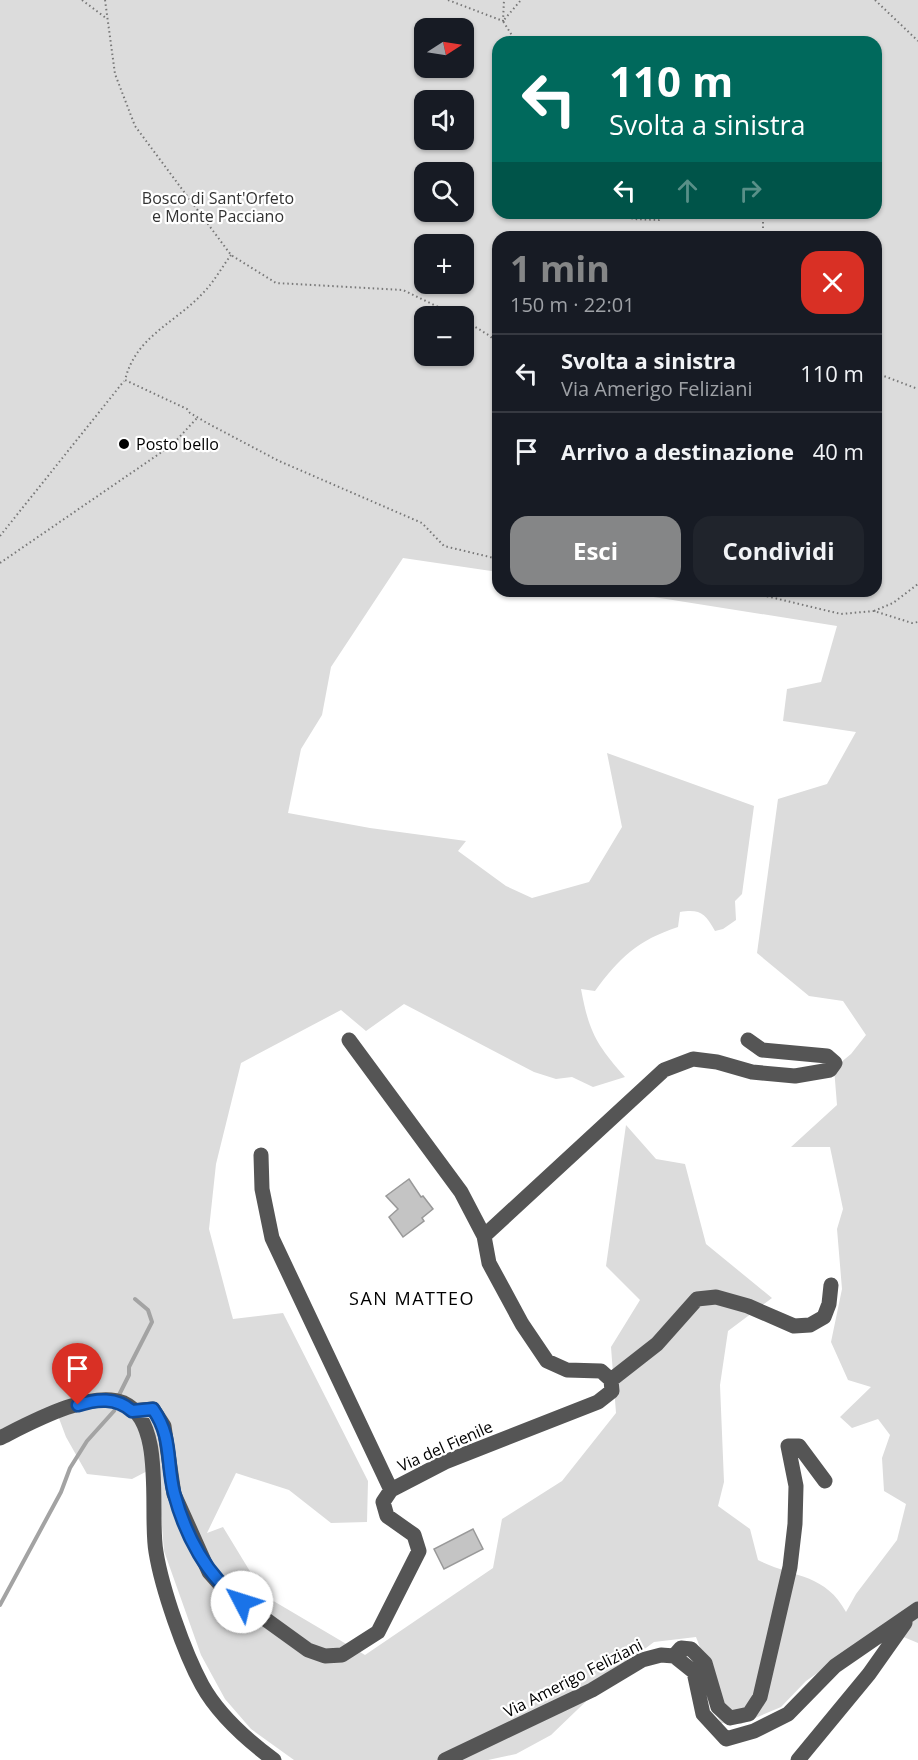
<!DOCTYPE html>
<html lang="it">
<meta charset="utf-8">
<style>
:root{--surface:#171b24;--page:#20242c;--text:#f1f3f6;--muted:#9ea1a6;--line:#363941;--accent:#858687}
body{margin:0;font-family:"Open Sans",sans-serif;background:var(--page);color:var(--text);height:100vh;display:flex;flex-direction:column;font-size:22px;white-space:nowrap}
*{box-sizing:border-box;margin:0}
p{font-size:20px;color:var(--muted)}
.icon{flex:none;width:33px;height:33px;fill:none;stroke:currentColor;stroke-width:2;stroke-linecap:round;stroke-linejoin:round}
.map{position:relative;flex:1;overflow:hidden}
.side{position:absolute;left:492px;top:231px;width:390px;height:366px;display:flex;flex-direction:column;background:var(--surface);border-radius:18px;box-shadow:0 2px 4px #0004}
.side>*{flex:none}
.banner{position:absolute;left:492px;top:36px;width:390px;height:183px;border-radius:18px;box-shadow:0 2px 4px #0004;background:#00695c;color:#fff;overflow:hidden}
.needle{width:39px;rotate:78deg}
.buttons{position:absolute;left:414px;top:18px;display:grid;gap:12px}
.buttons a{display:grid;place-items:center;width:60px;height:60px;border-radius:12px;background:var(--surface);box-shadow:0 2px 4px #0004;font-size:30px}
.pin{position:absolute;display:grid;place-items:center;width:51px;height:51px;color:#fff;margin:-62px -26px;border-radius:50% 50% 50% 0;rotate:-45deg;box-shadow:0 0 6px #0007}
.pin .icon{rotate:45deg}
.me{position:absolute;width:66px;margin:-33px;rotate:310deg;stroke-linejoin:round;filter:drop-shadow(0 0 4px #0008)}
.turn{display:flex;align-items:center;gap:21px;height:126px;padding:0 18px;font-size:27px}
.turn .icon{width:78px;height:78px;stroke-width:2.5}
.turn b{display:block;font-size:42px;line-height:51px}
.lanes{display:flex;align-items:center;height:57px;padding:0 18px;background:#0003;justify-content:center;gap:30px;direction:ltr}
.lanes .off{opacity:.35}
.round{display:grid;place-items:center;flex:none;width:63px;height:63px;border-radius:18px;background:var(--page)}
.headline{display:flex;align-items:center;justify-content:space-between;height:102px;padding:0 18px}
h1{font-size:36px;font-weight:700;line-height:45px;color:var(--accent)}
.button{display:flex;gap:12px;margin-top:auto;padding:12px 18px}
.button a{flex:1;height:69px;border-radius:18px;background:var(--accent);color:#fff;font-size:24px;font-weight:700;line-height:69px;text-align:center}
.button a+a{background:var(--page);color:var(--text)}
ul{padding:0;list-style:none}
li{display:flex;align-items:center;gap:18px;height:78px;padding:0 18px;border-top:2px solid var(--line)}
li div{flex:1}
li b{display:block;font-size:22px}
li em{font-style:normal}
.map>svg:first-child{display:block}
.green{fill:#dcdcdc;fill-rule:evenodd}
.lines{fill:none;stroke-linecap:round;stroke-linejoin:round}
.stream{stroke:#a3a3a3;stroke-width:4}
.building{fill:#c4c4c4;stroke:#999;stroke-width:1.5}
.path{stroke:#777;stroke-width:2;stroke-dasharray:1.5 3;stroke-linecap:butt}
.minor{stroke:#555;stroke-width:15}
.route-casing{stroke:#114b97;stroke-width:15}
.route{stroke:#1a73e8;stroke-width:10}
.poi-dot{fill:#000;stroke:#fff;stroke-width:2}
.labels{text-anchor:middle;dominant-baseline:central;stroke-width:4.5;stroke-linejoin:round;paint-order:stroke}
.park-label{font-size:16px;fill:#333;stroke:#fff}
.poi-label{font-size:16px;fill:#000;stroke:#fff;text-anchor:start}
.street-label{font-size:16px;fill:#000;stroke:#fff}
.neighbourhood-label{font-size:18px;letter-spacing:1.5px;fill:#000;stroke:#fff}
</style>
<div class="map">
<svg width="918" height="1760" viewBox="0 0 918 1760">
<rect width="100%" height="100%" fill="#fff"/>
<path class="green" d="M0,0h918v1643l-36,-15 -76,53 -25,26 -40,17 -20,-1 -17,-31 -3,-42 -5,-13 -42,5 -27,20 -76,73 -35,19 -28,6h-194l-43,-31 -26,-30 -24,-44 -37,-104 -7,-85 -25,13 -45,-5 -21,-37 -12,-32 -54,27zM424,28h40v40h-40zM498,42h378v171h-378zM424,100h40v40h-40zM424,172h40v40h-40zM498,237h378v354h-260l221,35 -16,56 -34,7 -4,32 73,11 -29,52 -49,15 -21,154 52,43 34,5 23,34 -15,19 -17,14 3,37 -46,42h39l13,62 -6,20 5,60 -11,53 17,38 23,7 -31,30 12,11 26,-9 12,16 -8,23 2,33 22,13 -9,36 -41,54 -10,18c-21,-39 -52,-34 -88,-52l-8,-31 -32,-23 6,-24 -4,-97 8,-54 44,-33 -66,-54 -21,-80 -29,-5 -30,-34 -20,141 34,34 -29,47 5,66 -54,68 -60,38 -9,49 -128,87 -100,-59 -42,-69 -16,6 29,-60 53,17 42,33 36,-1 1,-41 -85,-168 -50,6 -2,-7 -22,-83 7,-65 25,-101 100,-53 25,21 38,-27 130,68 22,7 16,-2 21,10 32,-10c-29,-33 -36,-45 -44,-88l14,2c24,-33 43,-51 83,-64l2,-15c20,-3 25,1 35,19l8,-2 13,-9 -1,-19 7,-7 12,-88 -147,-53 15,74 -33,55 -57,16 -26,-12 -48,-35 8,-10 -96,-13 -82,-15 13,-64 21,-34 9,-48 72,-109 95,14zM424,244h40v40h-40zM424,316h40v40h-40z"/>
<g class="lines">
<path class="stream" d="M118,1397l11,-22v-8l23,-45 -4,-12 -13,-11
M0,1605l61,-113 9,-24 17,-27 27,-30"/>
</g>
<path class="building" d="M409,1179l12,18 2,-1 10,13 -11,9 2,3 -21,16 -14,-20 9,-8 -12,-13z
M473,1529l10,20 -39,20 -10,-20z"/>
<g class="lines">
<path class="path" d="M82,0l24,18
M105,0l10,74 20,52 96,129 45,28 127,7 54,26
M448,0l55,21 1,-21
M875,0l43,41
M516,42l-13,-21 18,-21
M624,213l9,6 26,1 5,-7
M763,213v24
M231,255c-9,12 -17,27 -28,38 -29,31 -67,43 -78,87l62,29 3,4 17,10 72,38 143,62 22,23 54,13
M464,320l26,16 8,8
M876,373l42,16
M0,536l124,-155
M0,563l172,-118 26,-28
M745,591l96,23 33,-3 38,12 6,-1
M874,611l19,-8 25,-19"/>
<path class="minor" d="M261,1155l1,34 10,49 119,252
M484,1236l180,-166 29,-11 24,3 35,10 43,4 35,-6 5,-7 -8,-7 -65,-6 -14,-10
M611,1380l46,-36 40,-45 19,-2 32,9 46,20 16,-1 14,-8 5,-13 2,-19
M132,1411l21,-2 11,17 10,68 35,78 16,18 83,60 17,6 17,-1 36,-23 41,-81 -5,-16 -27,-19 -4,-14 8,-12 54,-28 153,-60 14,-11 -1,-11 -10,-9 -34,-1 -20,-9 -25,-37 -33,-61 -5,-27 -23,-44 -112,-152
M0,1438c30,-15 91,-49 124,-35 42,19 25,111 32,149 6,37 28,100 46,133 16,29 45,55 72,75
M674,1656l7,-8 10,1 14,14 13,44 12,11 19,-4 11,-17 30,-130 5,-43 1,-38 -8,-40h11l26,35
M445,1760l147,-70 50,-30 19,-5 13,1 20,16 9,42 23,25 28,-8 34,-17 47,-48 83,-57
M798,1760l71,-86 36,-51"/>
</g>
<g class="lines">
<defs>
<path id="route" d="M78,1405c19,-6 38,-8 54,6l21,-2c20,29 13,53 21,84 11,42 33,84 68,109"/>
</defs>
<use href="#route" class="route-casing"/>
<use href="#route" class="route"/>
</g>
<circle class="poi-dot" cx="124" cy="444" r="6"/>
<g class="labels">
<g class="park-label">
<text x="218" y="198">Bosco di Sant'Orfeto<tspan x="218" dy="18">e Monte Pacciano</tspan></text>
</g>
<g class="poi-label">
<text x="136" y="444">Posto bello</text>
</g>
<g class="street-label">
<text transform="translate(445 1446) rotate(-24)">Via del Fienile</text>
<text transform="translate(573 1678) rotate(-27)">Via Amerigo Feliziani</text>
</g>
<g class="neighbourhood-label">
<text x="412" y="1298">SAN MATTEO</text>
</g>
</g>
</svg>
<div class="buttons">
<a><svg class="needle" viewBox="-14 -14 28 28"><path d="M0-13l5 13h-10z" fill="#e53935"/><path d="M0 13l5-13h-10z" fill="#9ea1a6"/></svg></a>
<a><svg class="icon" aria-label="sound" viewBox="0 0 24 24"><path d="M4 9h4l5-4v14l-5-4H4zM17 9q2 3 0 6"/></svg></a>
<a><svg class="icon" aria-label="search" viewBox="0 0 24 24"><circle cx="10" cy="10" r="6"/><path d="M15 15l6 6"/></svg></a>
<a>+</a>
<a>−</a>
</div>
<div class="pin" style="left:78px;top:1405px;background:#d93025"><svg class="icon" aria-label="arrive" viewBox="0 0 24 24"><path d="M6 21V4h12l-3 4 3 4H6"/></svg></div>
<svg class="me" style="left:242px;top:1602px" viewBox="-20 -20 40 40"><circle r="19" fill="#fff"/><path d="M0-13L10 11 0 6-10 11z" fill="#1a73e8"/></svg>
<div class="banner">
<div class="turn"><svg class="icon" aria-label="left" viewBox="0 0 24 24"><path d="M17 20v-9H6M10 6l-5 5 5 5"/></svg><div><b>110 m</b>Svolta a sinistra</div></div>
<div class="lanes"><svg class="icon" aria-label="left" viewBox="0 0 24 24"><path d="M17 20v-9H6M10 6l-5 5 5 5"/></svg><svg class="icon off" aria-label="ahead" viewBox="0 0 24 24"><path d="M12 20V5M6 11l6-6 6 6"/></svg><svg class="icon off" aria-label="right" viewBox="0 0 24 24"><path d="M7 20v-9h11M14 6l5 5-5 5"/></svg></div>
</div>
<section class="side">
<div class="headline"><div><h1>1 min</h1><p>150 m · 22:01</p></div><a class="round" style="background:#d93025;color:#fff"><svg class="icon" aria-label="close" viewBox="0 0 24 24"><path d="M6 6l12 12M18 6L6 18"/></svg></a></div>
<ul>
<li><svg class="icon" aria-label="left" viewBox="0 0 24 24"><path d="M17 20v-9H6M10 6l-5 5 5 5"/></svg><div><b>Svolta a sinistra</b><p>Via Amerigo Feliziani</p></div><em>110 m</em></li>
<li><svg class="icon" aria-label="arrive" viewBox="0 0 24 24"><path d="M6 21V4h12l-3 4 3 4H6"/></svg><div><b>Arrivo a destinazione</b></div><em>40 m</em></li>
</ul>
<div class="button"><a>Esci</a><a>Condividi</a></div>
</section>
</div>
